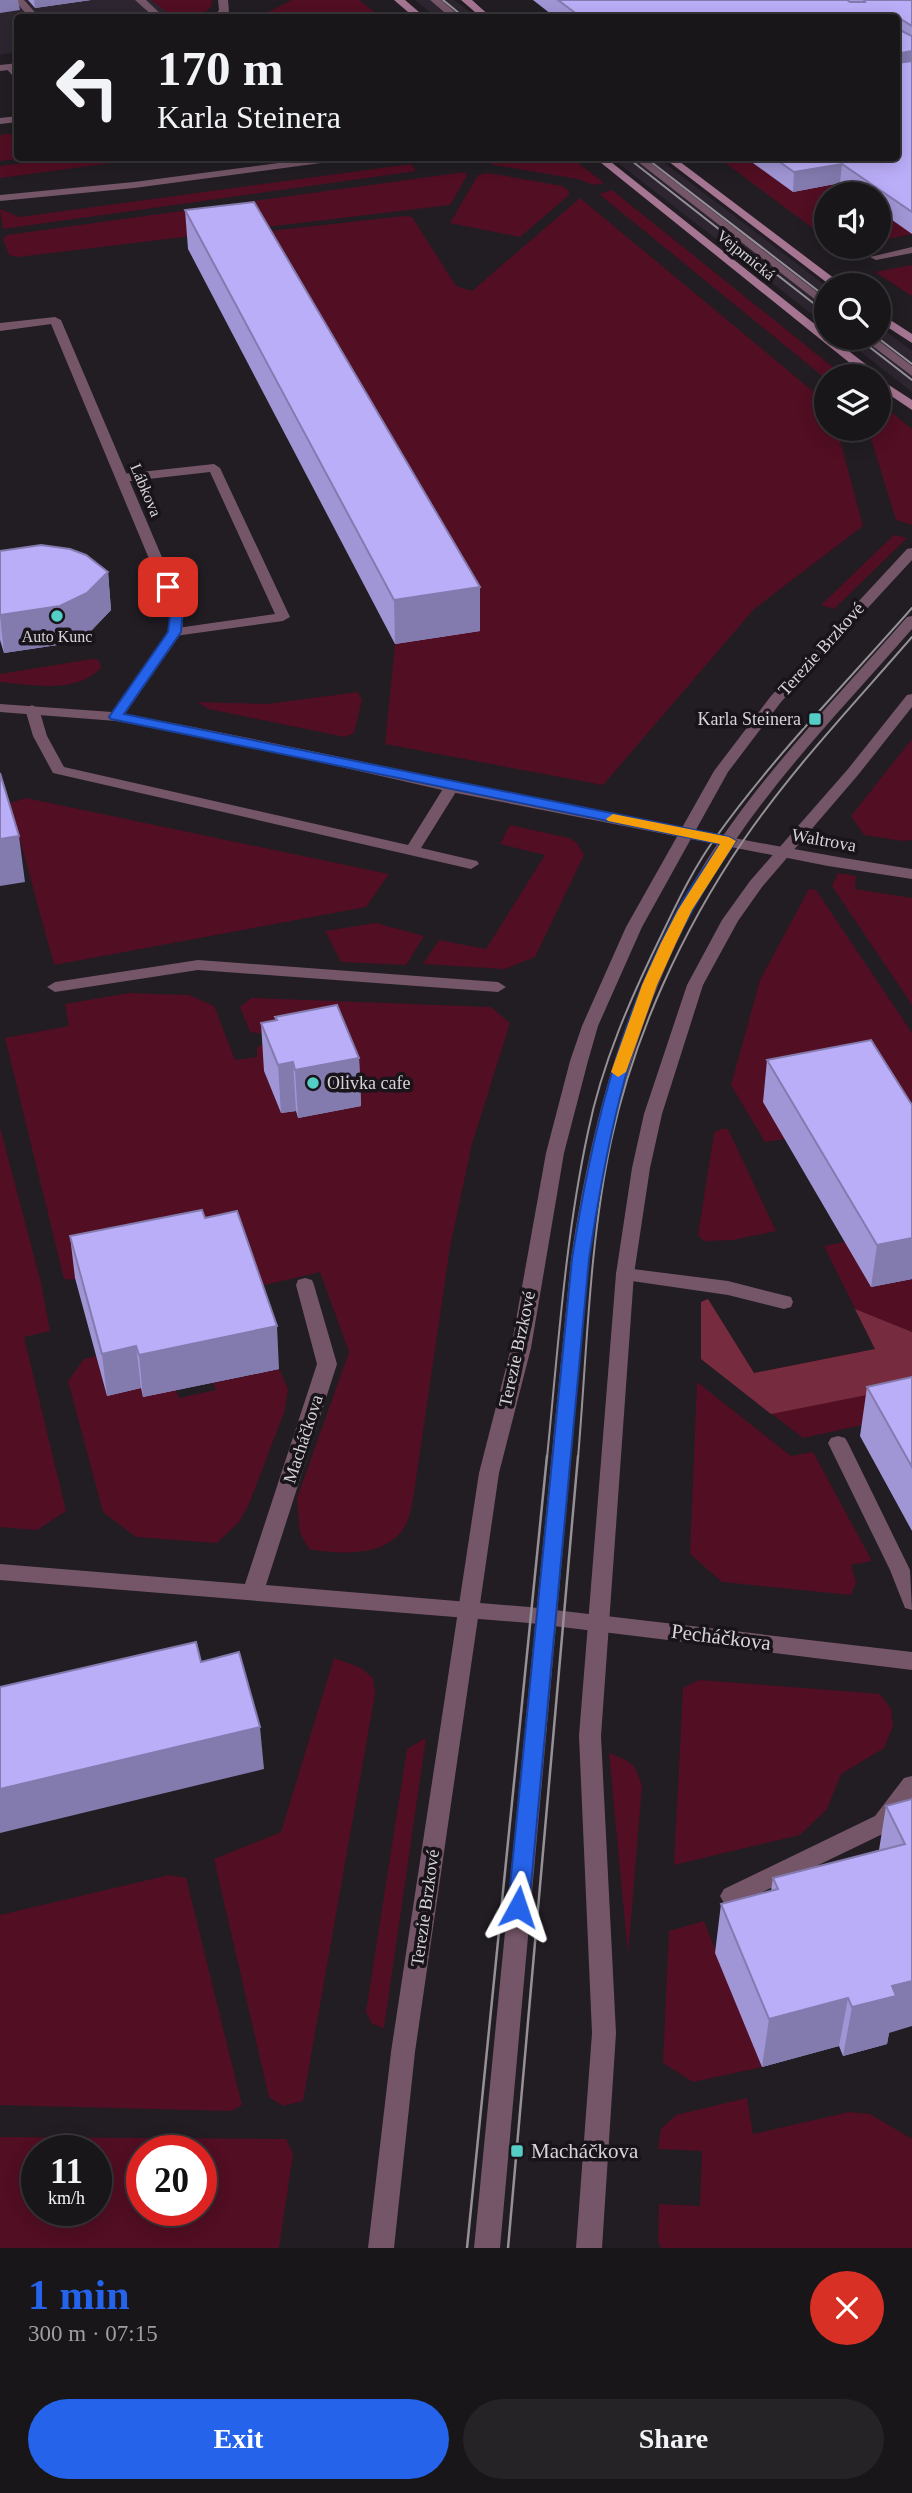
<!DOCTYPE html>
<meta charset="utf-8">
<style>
:root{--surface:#19161a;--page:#262327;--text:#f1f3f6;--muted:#9f9fa2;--line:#373539;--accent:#2563eb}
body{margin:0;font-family:Georgia,serif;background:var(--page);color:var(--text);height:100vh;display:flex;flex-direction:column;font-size:26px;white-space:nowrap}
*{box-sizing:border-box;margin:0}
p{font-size:23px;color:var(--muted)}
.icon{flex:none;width:38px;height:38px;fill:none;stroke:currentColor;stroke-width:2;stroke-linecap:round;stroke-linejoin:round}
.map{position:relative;height:2248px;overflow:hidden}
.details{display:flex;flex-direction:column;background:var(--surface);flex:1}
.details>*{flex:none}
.guide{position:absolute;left:14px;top:14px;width:886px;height:147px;border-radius:7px;box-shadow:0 4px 18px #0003,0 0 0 2px var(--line);background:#19161a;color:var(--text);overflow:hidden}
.tools{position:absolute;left:814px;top:182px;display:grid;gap:14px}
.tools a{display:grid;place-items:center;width:77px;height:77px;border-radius:50%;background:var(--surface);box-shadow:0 4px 18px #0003,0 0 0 2px var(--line);font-size:35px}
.speed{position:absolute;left:21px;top:2135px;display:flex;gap:14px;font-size:35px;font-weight:700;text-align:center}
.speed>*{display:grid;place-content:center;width:91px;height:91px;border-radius:50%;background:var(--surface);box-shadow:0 4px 18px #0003,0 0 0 2px var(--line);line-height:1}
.speed small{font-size:18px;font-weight:400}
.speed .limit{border:10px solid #d22;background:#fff;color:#111}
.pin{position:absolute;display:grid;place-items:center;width:60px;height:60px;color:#fff;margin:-30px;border-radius:14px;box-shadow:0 4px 10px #0006}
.me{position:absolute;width:77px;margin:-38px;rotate:5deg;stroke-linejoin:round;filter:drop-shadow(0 0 5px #0008)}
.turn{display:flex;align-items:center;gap:24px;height:147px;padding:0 28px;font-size:32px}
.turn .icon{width:91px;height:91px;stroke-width:2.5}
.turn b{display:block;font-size:49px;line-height:60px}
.round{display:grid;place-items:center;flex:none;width:74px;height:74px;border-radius:37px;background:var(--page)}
.headline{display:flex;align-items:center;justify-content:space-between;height:119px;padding:0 28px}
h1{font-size:42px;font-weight:800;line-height:52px;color:var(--accent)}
.cta{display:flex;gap:14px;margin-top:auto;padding:14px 28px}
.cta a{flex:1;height:80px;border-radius:42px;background:var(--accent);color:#fff;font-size:28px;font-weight:800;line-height:80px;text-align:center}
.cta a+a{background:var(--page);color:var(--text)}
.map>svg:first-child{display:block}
.built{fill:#2d2530}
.green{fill:#520e23;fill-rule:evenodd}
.forest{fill:#762c3e}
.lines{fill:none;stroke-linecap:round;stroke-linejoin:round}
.service{fill:#745668;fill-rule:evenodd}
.pedestrian{fill:#745668;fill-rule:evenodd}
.minor{fill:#745668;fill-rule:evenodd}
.tertiary{fill:#745668;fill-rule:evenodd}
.secondary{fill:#a57592;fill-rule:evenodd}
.tram-far1{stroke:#959196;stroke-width:2}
.tram{stroke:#959196;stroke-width:2.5}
.wall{fill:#a196d5}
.shaded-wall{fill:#837aae}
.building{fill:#bbaef8;stroke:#837aae;stroke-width:2}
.route{fill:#2563eb;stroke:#184099;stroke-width:2}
.slow{fill:#f59e0b}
.poi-dot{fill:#54cdc7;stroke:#181419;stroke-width:2.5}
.labels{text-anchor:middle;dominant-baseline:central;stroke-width:7;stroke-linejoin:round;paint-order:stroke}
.far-street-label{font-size:16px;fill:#d7d4d8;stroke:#181419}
.far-poi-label{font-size:16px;fill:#d7d4d8;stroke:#181419}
.street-label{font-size:18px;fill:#d7d4d8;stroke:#181419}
.poi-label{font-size:18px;fill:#d7d4d8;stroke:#181419;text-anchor:end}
.near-street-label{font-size:21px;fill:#d7d4d8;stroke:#181419}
.near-poi-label{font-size:21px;fill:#d7d4d8;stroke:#181419;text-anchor:start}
</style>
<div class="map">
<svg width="912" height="2248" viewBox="0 0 912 2248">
<rect width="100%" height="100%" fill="#211d23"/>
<path class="built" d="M0,0h185l-10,18h-157l-1,34 -17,3z
M415,0h39l23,17h-41z
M612,158h46l168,128v39z
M879,326l33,25v41l-69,-54h35z"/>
<path class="green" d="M151,0h61l-1,7 -11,10h-27z
M292,0h67l22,17h-123z
M912,84v150l-33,7 -1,-47h-52v44l-107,-80h177z
M17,133l1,25h6l-24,3v-26z
M67,158h82l-149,20v-12z
M476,158h96l32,25 -11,2 -15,-6 -84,-14z
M411,164l5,7 -413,58 -3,-20 20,8z
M465,172l2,4 -17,29 -432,52 -9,-2 -6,-16 4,-4z
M488,173l74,13 7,5v4l-49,42 -70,-14 28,-48z
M612,190l202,162 30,24h-18v3l-227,-185z
M580,198l246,204v27h11l26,97 -109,83 -151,176 -218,-41 10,-100 -143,-411 152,-17 8,1 44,69 16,5z
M912,265v31l-37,-24z
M886,408l26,21v96l-16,-5 -28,-91h10l1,-19z
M894,535l13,3 -73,71 -13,-4z
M92,659l7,1 2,8c-26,26 -68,17 -101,14v-8z
M358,692l4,8 -8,33 -9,4 -136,-28 -12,-7 70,2z
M912,739v101l-9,1 -39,-6 -13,-19z
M26,798l363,76 -23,33 -312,58 -44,-162z
M510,825l59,13 8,5 7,12 -49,102 -30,12 -82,-5 16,-24 47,9 59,-94 -45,-11z
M838,873l18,3 -1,13 57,9v107l-80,-119z
M809,889l7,1 96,143v123l-148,-55 21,38 -20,3 -34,-57 29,-105z
M376,923l48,13 -18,29 -65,-3 -16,-31z
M129,993l60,2 25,11 21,54 22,-3v-10l15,-5 -3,-8 -19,-2 -10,-25 11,-9 240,9 19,16 -38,121 -22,103 -36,246c-2,9 -3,19 -6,27 -15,38 -67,35 -99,29l-9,-16 -3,-35 52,-146 -29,-80 -68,16 -188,-9 -59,-241 64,-12 -4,-22zM264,1071l96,35 -62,12 -2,-7 -15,2z
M0,1127l41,156 9,48 -26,6 42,174 -29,19 -37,-3z
M721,1129h7l48,102 -43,9 -29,1 -6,-6 16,-102z
M845,1242l26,45 41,-8v141l-22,-1 -87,19 -102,-79v-57l7,-3 46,74 121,-24 -51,-103z
M96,1356l11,40 34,-8 35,2 3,8 37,-8 -3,-7 66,-14 9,20 -3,21 -36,94 -10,18 -22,21 -81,-6 -33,-25 -35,-131 16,-22z
M697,1382l94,74 22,-4 59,109 -21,4 5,17 -5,13 -129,-13 -32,-28z
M334,1658l27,10 12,10 2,16 -72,407 -20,5 -14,-9 -55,-238 67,-27z
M699,1680l181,14 11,15 2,17 -9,22 -43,26 -14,35 -27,26 -126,30 9,-177z
M426,1738l-42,290 -12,-4 -6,-12 41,-263z
M609,1753c23,9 26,10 33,33l-14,169z
M169,1875l17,3 56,227 -11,6 -231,-6v-190z
M704,1921l58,146 -69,15 -30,-19 6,-132z
M747,2098l6,36 96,-22 21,2 42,25v109h-251l-3,-7 1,-37 41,2 2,-55 -44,-2 3,-20 15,-14z
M0,2137l286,2 7,15 -14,94h-279zM37,2151h59v59h-59zM142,2151h59v59h-59z"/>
<path class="forest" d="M708,1299l46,74 121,-24 -20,-40 57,23v54l-141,28 -70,-55v-57z"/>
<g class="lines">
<path class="service" d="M14,0h10l16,18h-10z
M135,0h11l19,18h-10z
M430,0h11l21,18h-11z
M7,65h6l5,6v11l-13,-15z
M18,116v6l-18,2v-6z
M633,158h11l182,141v9z
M862,338h13l37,28v10z
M214,464l6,4 70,149 -7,4 -108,15 -5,-1v-6l105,-15 -65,-142 -88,10 -6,-4 6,-4z
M912,616v13c-68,78 -143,154 -197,243 -73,118 -106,252 -126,387l-89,989h-26l97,-989c20,-136 55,-269 128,-386 57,-94 136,-173 208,-256z
M32,705l7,4 8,27 17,31 344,78 38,-61h10l3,3 -38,61 56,13 2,3 -8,5 -418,-96 -20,-37 -8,-27z
M625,1268l103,13 63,16 2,5 -2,5 -7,2 -56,-14 -110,-16 -2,-5 2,-5z
M838,1436l7,2 3,5 62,127 2,40 -7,-2 -15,-38 -62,-127 3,-5z
M912,1776v26l-21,28 -151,73 -8,3 -8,-3 -4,-7 4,-7 151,-73 29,-38z"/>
<path class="pedestrian" d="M198,960l300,22 8,5 -8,5 -300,-22 -143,22 -8,-5 8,-5z"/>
<path class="minor" d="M218,0h10l1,11 -6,7h-10l6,-8z
M18,63v6l-18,2v-6z
M912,247v6l-36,7 -6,-3z
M55,317l6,3 123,289 -2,23 -57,82c263,49 523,114 787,155v10l-84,-13 -377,-74 -206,-47 -129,-24 -116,-9v-8l112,8 56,-80 2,-23 -119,-285 -51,7v-8z
M305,1278l7,2 2,5 23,79 -71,221 263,22 383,45v18l-383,-47 -529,-43v-16l245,20 72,-220 -21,-79 2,-5z"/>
<path class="tertiary" d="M316,158h25l-5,3 -202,27 -134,13v-6l134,-13z
M912,548v12l-131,142 -53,70 -86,155 -44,99 -10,35 -24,92 -33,195 -32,125 -84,579 -21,196h-26l23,-196 88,-579 32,-125 35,-195 24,-92 12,-35 44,-99 88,-156 57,-75 136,-147z
M912,694v13l-54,68 -96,112 -24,34 -35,64 -41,129 -12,54 -16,106 -33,462 15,297 -14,215h-26l16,-215 -13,-297 37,-462 16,-106 12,-54 43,-129 35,-65 28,-39 98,-112 59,-74z"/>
<path class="secondary" d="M394,0h11l21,18h-11z
M461,0h11l20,18h-10z
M595,158h11l220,175v5h6l45,35 2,3 -1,1 -12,-1z
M664,158h11l168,127h-13z
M878,312l34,22v9l-34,-22z
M878,378l34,22v10l-34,-23z"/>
<path class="tram-far1" d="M443,0l22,18
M628,158l198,155
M646,158l180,139
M858,338l54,42
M878,338l34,26
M547,1458c11,-109 18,-219 41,-326 14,-69 43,-135 74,-198 16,-33 32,-67 54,-97 58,-81 130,-154 196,-229
M578,1458c9,-105 11,-214 33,-317 23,-106 71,-210 132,-300 50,-73 111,-137 169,-204"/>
<path class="tram" d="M467,2248l80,-792
M508,2248l70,-792"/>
</g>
<path class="wall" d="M28,0h63l-56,8z
M533,0h379v234l-34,-24v-16h-22l-16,-11 -47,9 -47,-34h150v-140h-340z
M185,210l295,377v44l-85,13 -207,-395z
M0,551l108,21 3,38 -21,22 -26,12 -60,9 -4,-13z
M275,1017l84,41 2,48 -63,12 -2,-7 -15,2 -17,-42 -3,-48 14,-3z
M767,1060l145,45v174l-41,8 -108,-185z
M205,1218l74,151 -136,28 -2,-9 -34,8 -32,-118 -5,-42z
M912,1377v154l-52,-95 7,-49z
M912,1799l-23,234 -2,11 -44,12 -4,-10 -77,21 -47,-114 6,-49 50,-13 2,-13 106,-28 7,-44z"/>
<path class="shaded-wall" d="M0,0h18l2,10 -20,3z
M34,0h57l-56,8z
M899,18l-2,19h-1v-18z
M912,51v18l-16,3v-18z
M842,164l-2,19 -47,9 1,-20z
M108,572l3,38 -21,22 -26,12 -60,9 -4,-38z
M480,587v44l-85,13 -1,-44z
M19,836l6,46 -25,4v-47z
M359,1058l2,48 -63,12 -3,-48z
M293,1062l3,49 -15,2 -3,-48z
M912,1238v41l-41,8 6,-42z
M277,1326l2,43 -136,28 -4,-42z
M136,1346l5,42 -34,8 -5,-42z
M260,1727l4,42 -264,64v-44z
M912,1981v45l-23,7 -2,11 -44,12 9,-49 40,-21z
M848,1998l-9,48 -77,21 7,-48z"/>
<path class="building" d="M558,0h289l3,2h15l-1,-2h48v26l-13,-8 -3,1v-1h-314z
M896,28l16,8v15l-16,3z
M896,56v7l16,-2v151l-70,-48 -48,8 -20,-14h122z
M254,202l226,385 -86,13 -209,-390z
M41,545l29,4 16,6 22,17 -21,21 -27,13 -60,9v-64z
M0,773l19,63 -19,3z
M337,1005l22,53 -64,12 -2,-8 -15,3 -17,-42 16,-3 -2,-3z
M871,1040l41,65v133l-35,7 -110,-185z
M202,1210l3,8 32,-7 40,115 -138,29 -3,-9 -34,8 -32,-118z
M912,1377v90l-45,-80z
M196,1642l5,20 38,-10 21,75 -260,62v-102z
M912,1799v182l-20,5 4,10 -44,11 -4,-9 -79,21 -48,-115 57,-15 -5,-11 132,-34 -19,-38z"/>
<path class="route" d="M168,584l6,3 9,22 -2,23 -57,82 605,123 7,4c-15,22 -30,45 -43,68 -61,106 -86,230 -104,350l-60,648 -3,7 -8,2 -7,-2 -3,-7 64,-648c19,-122 46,-237 105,-348 12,-23 29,-45 43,-67l-609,-125 -2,-2 59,-85 3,-23 -9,-22z"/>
<path class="slow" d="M613,814l116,23 7,4 -44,69 -16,33 -19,42 -31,87 -8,5 -7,-5 31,-87 19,-42 17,-33 42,-66 -112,-23 -2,-2z"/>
<g class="poi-dot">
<circle cx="57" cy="616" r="7"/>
<rect x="808" y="712" width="14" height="14" rx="3.5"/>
<circle cx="313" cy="1083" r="7"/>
<rect x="510" y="2144" width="14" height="14" rx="3.5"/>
</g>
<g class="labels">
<g class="far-street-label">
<text transform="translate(746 255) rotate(39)">Vejprnická</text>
<text transform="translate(146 490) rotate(67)">Lábkova</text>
</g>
<g class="far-poi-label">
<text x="57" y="636">Auto Kunc</text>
</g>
<g class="street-label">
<text transform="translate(821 649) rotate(-48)">Terezie Brzkové</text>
<text transform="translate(824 840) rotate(10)">Waltrova</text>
<text transform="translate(517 1349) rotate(-78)">Terezie Brzkové</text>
<text transform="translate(303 1439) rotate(-72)">Macháčkova</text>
<text transform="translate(425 1908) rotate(-82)">Terezie Brzkové</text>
</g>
<g class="poi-label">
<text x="801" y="719">Karla Steinera</text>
<text x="327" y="1083" text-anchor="start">Olivka cafe</text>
</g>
<g class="near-street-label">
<text transform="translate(721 1637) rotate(7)">Pecháčkova</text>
</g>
<g class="near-poi-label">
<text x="531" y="2151">Macháčkova</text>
</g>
</g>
</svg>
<div class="tools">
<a><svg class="icon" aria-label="sound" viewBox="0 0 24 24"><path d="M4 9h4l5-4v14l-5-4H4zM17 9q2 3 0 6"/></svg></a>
<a><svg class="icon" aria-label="search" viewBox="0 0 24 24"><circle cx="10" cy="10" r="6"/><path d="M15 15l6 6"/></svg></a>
<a><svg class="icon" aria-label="layers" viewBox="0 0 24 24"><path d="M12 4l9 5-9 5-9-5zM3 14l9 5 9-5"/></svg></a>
</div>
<div class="speed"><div>11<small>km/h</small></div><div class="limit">20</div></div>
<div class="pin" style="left:168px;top:587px;background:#d93025"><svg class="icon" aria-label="arrive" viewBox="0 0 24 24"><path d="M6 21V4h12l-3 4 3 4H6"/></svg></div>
<svg class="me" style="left:518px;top:1907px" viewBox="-20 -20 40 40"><path d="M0-17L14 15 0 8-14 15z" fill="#2563eb" stroke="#fff" stroke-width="4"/></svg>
<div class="guide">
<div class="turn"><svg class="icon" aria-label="left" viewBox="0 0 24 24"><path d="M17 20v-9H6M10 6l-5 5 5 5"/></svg><div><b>170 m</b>Karla Steinera</div></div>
</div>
</div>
<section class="details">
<div class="headline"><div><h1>1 min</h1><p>300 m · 07:15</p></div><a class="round" style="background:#d93025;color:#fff"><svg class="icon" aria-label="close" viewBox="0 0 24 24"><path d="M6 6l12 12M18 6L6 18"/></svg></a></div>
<div class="cta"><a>Exit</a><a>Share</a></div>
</section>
